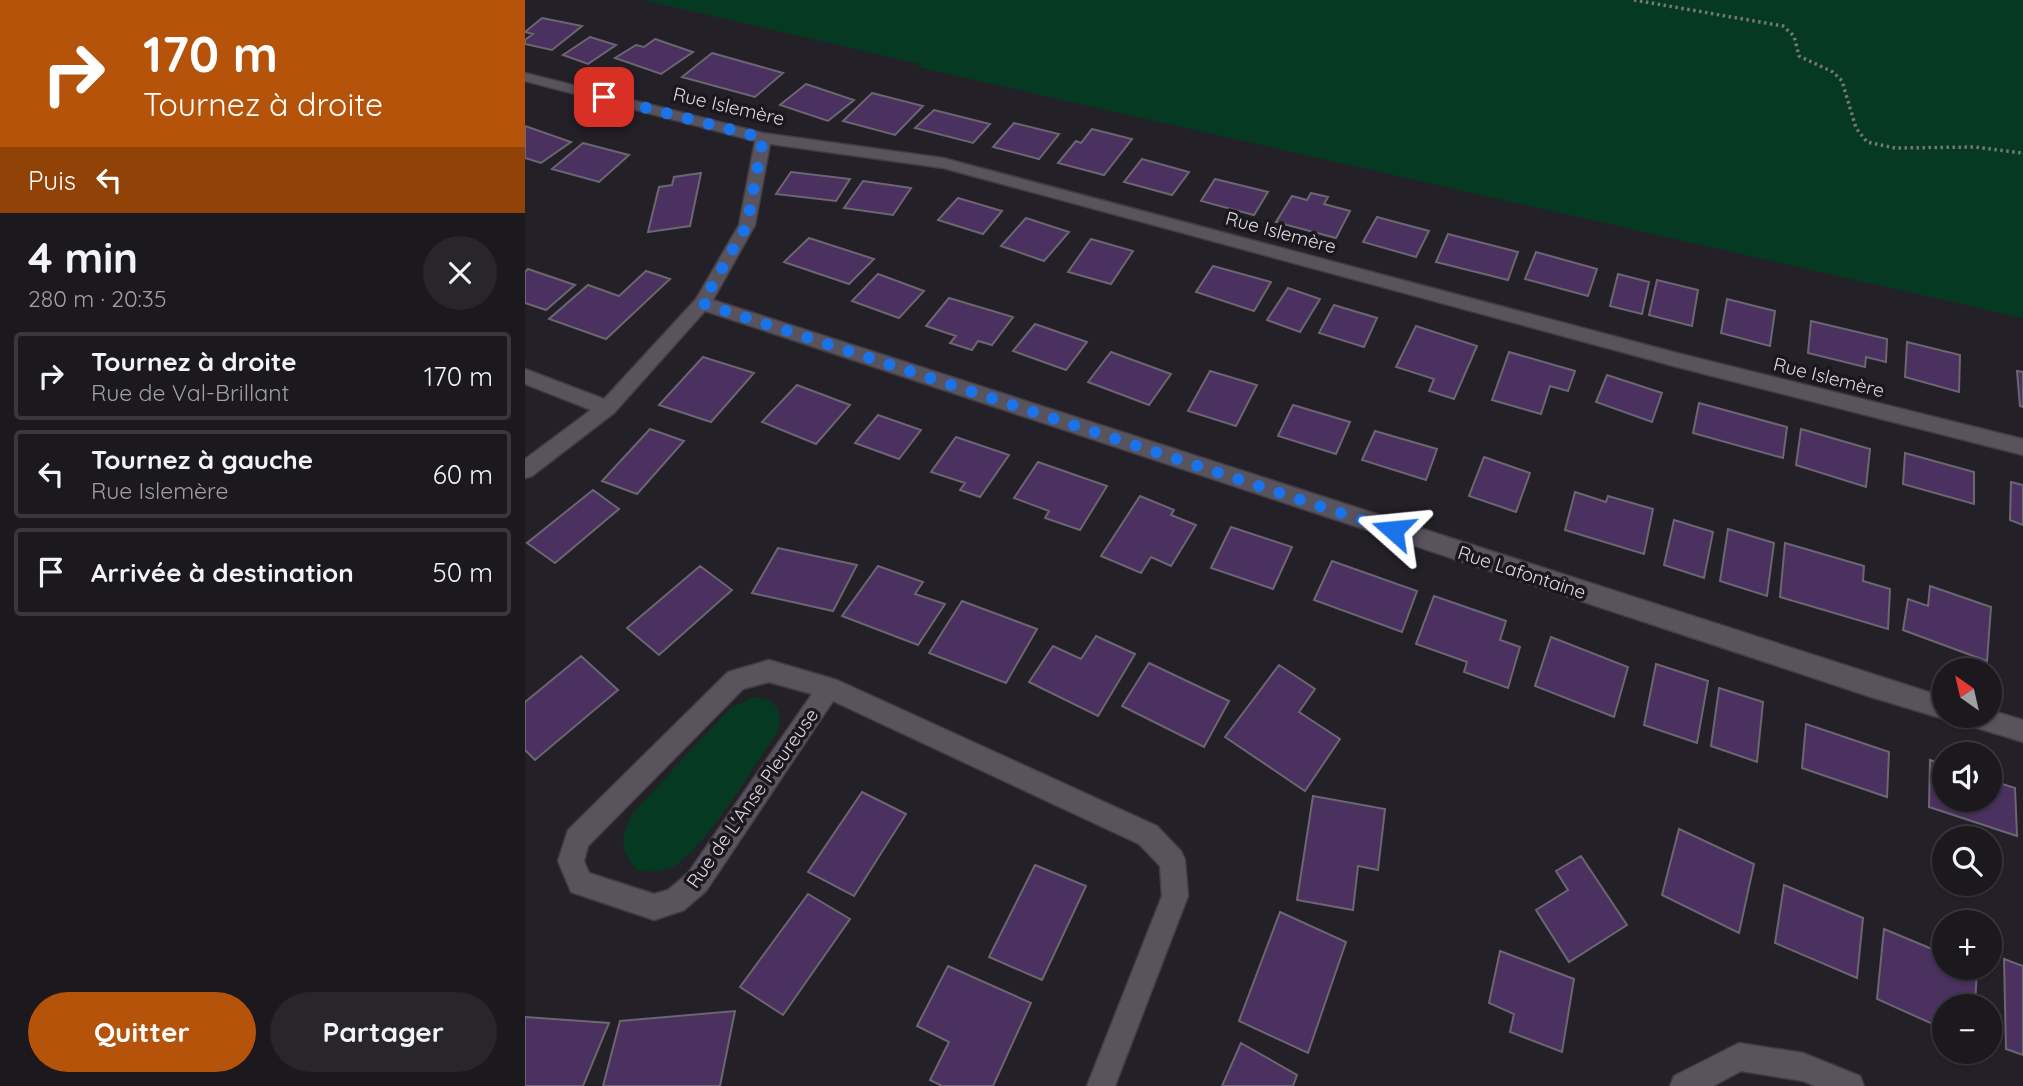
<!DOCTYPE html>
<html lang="fr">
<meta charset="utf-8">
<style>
:root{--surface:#1b181e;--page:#28252b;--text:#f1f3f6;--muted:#a0a0a4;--line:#39373c;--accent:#b45309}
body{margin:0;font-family:Quicksand,sans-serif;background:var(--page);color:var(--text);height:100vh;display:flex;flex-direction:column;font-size:26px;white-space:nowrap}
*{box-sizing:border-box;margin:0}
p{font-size:23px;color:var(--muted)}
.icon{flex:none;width:38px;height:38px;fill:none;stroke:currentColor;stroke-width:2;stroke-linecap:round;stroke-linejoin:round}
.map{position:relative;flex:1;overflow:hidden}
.details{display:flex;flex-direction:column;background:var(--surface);width:525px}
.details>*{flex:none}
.guide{background:#b45309;color:#fff;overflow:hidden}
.needle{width:46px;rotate:326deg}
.tools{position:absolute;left:1407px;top:658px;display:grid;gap:14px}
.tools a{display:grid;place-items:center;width:70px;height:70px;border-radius:50%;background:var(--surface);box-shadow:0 2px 5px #0004,0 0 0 2px var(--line);font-size:35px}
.pin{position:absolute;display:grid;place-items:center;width:60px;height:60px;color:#fff;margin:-30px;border-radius:14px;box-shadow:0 4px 10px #0006}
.me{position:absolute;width:77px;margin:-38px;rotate:288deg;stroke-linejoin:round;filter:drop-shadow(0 0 5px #0008)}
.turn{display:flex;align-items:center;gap:24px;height:147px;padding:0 28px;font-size:32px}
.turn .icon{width:91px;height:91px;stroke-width:2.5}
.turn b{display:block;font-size:49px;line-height:60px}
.then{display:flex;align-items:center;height:66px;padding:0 28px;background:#0003;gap:14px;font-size:26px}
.round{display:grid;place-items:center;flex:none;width:74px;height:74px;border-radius:37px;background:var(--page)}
.headline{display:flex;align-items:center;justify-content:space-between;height:119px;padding:0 28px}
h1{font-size:42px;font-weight:700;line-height:52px}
.action{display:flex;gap:14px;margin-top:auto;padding:14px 28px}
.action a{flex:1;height:80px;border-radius:42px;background:var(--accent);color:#fff;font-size:28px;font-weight:700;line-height:80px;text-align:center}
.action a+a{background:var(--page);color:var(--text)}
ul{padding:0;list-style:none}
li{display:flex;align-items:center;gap:21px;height:88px;margin:0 14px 10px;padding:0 14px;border:4px solid var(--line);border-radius:7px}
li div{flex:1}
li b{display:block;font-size:26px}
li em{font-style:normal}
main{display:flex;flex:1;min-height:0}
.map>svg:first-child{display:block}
.green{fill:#053921}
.building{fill:#4a3160;stroke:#6b6670;stroke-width:2}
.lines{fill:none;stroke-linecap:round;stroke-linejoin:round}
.minor-casing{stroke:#3f3c43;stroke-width:3}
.path{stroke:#79757c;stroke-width:3.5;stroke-dasharray:2.5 3.5;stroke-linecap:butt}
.minor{fill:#58535d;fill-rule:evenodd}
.route{stroke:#1a73e8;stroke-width:12;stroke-dasharray:0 21.6}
.labels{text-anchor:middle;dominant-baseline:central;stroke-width:7;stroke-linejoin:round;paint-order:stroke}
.street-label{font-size:19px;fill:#dddae0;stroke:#1b171f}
</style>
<main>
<section class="details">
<div class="guide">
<div class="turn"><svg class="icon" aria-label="right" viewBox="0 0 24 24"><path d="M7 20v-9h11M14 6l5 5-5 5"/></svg><div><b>170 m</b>Tournez à droite</div></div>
<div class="then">Puis<svg class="icon" aria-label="left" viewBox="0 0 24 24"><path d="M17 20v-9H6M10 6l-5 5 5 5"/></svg></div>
</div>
<div class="headline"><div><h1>4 min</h1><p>280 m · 20:35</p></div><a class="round"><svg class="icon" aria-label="close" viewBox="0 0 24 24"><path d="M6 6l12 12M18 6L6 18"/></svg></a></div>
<ul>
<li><svg class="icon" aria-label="right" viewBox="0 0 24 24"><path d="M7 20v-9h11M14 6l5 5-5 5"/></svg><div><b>Tournez à droite</b><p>Rue de Val-Brillant</p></div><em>170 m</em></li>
<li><svg class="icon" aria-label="left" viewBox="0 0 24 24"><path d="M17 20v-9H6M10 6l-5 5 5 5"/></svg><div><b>Tournez à gauche</b><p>Rue Islemère</p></div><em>60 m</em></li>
<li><svg class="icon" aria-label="arrive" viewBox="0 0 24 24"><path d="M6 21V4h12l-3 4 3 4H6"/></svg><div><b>Arrivée à destination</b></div><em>50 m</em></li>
</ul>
<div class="action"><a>Quitter</a><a>Partager</a></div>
</section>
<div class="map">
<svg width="1498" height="1086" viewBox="0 0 1498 1086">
<rect width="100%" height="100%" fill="#242028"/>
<path class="green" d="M118,0h1380v318l-1110,-252 11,-1z
M229,697c21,2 28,12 25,32 -22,32 -75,121 -105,137 -11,6 -25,6 -37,5 -18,-23 -17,-31 -5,-57l98,-106z"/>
<path class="building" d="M17,18l40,8 -30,24 -27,-6v-4l8,-6 -8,-2z
M65,37l26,8 -28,19 -25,-9z
M130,39l38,13 -32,22 -46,-16 21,-13 8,2z
M187,53l71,20 -28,24 -73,-20z
M281,84l48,16 -26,21 -48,-16z
M347,93l51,13 -28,29 -52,-14z
M409,110l56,14 -17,19 -58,-15z
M489,123l45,11 -20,25 -46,-12z
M0,126l46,16 -30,21 -16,-5z
M567,129l40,10 -28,36 -46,-12 18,-22 5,2z
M58,143l46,12 -30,27 -47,-13z
M617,159l47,13 -17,23 -48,-13z
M266,172l59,7 -14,22 -60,-7z
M176,173l-11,53 -42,6 11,-45 13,-2 2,-8z
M690,179l53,13 -14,23 -53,-14z
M338,181l48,7 -18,27 -49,-7z
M786,193l17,4 -4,7 26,7 -14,27 -60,-16 16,-26 15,4z
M433,198l44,13 -19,23 -45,-14z
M852,217l52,14 -13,26 -53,-15z
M501,218l43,14 -25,29 -43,-15z
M923,234l70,18 -10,28 -72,-18z
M284,238l65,21 -25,25 -65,-22z
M566,239l42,12 -22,33 -43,-12z
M1011,252l61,17 -9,27 -63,-17z
M688,266l58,16 -17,29 -58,-19z
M3,269l47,16 -29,25 -21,-7v-31z
M121,271l24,8 -64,60 -57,-20 39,-34 31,11z
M353,274l46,17 -25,27 -47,-17z
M1093,274l31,8 -7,32 -32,-8z
M1132,280l41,10 -6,36 -43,-11z
M763,288l32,11 -20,33 -33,-12z
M424,298l64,19 -21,28 -14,-4 -6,9 -22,-7 6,-7 -30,-10z
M1202,299l48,12 -5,35 -49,-13z
M809,305l43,13 -13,29 -45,-14z
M1286,321l76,18 -1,23 -20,-5 -1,10 -57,-14z
M510,324l52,18 -21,28 -53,-19z
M891,326l61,20 -23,53 -25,-8 5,-12 -38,-12z
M1382,342l53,13 -1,37 -54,-15z
M586,352l60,22 -22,31 -61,-23z
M984,352l66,19 -7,20 -18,-5 -9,28 -49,-14z
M178,357l51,16 -43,49 -52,-17z
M685,371l47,14 -21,41 -48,-15z
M1492,371l6,1v35l-3,-1z
M1082,375l55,18 -10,29 -56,-20z
M272,385l53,20 -34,39 -54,-22z
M1174,403l88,24 -4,31 -90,-25z
M768,405l57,17 -14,32 -58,-18z
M353,415l43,15 -22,29 -44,-16z
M125,429l34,12 -47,53 -35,-13z
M1276,429l69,20 -4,38 -70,-22z
M850,431l62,18 -11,31 -64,-20z
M431,437l53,18 -29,42 -20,-7 5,-7 -34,-11z
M1380,453l69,19v32l-71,-20z
M959,457l46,16 -14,39 -47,-16z
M513,462l69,24 -27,44 -35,-12 4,-7 -35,-13z
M1486,482l12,3v40l-13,-5z
M68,490l26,19 -64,54 -28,-20z
M1050,492l31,10 2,-6 45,13 -9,45 -79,-24z
M615,496l34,14 -3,5 25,10 -25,41 -20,-9 -10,16 -40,-17z
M1149,520l39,12 -9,46 -40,-13z
M706,527l61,20 -19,42 -62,-21z
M1203,529l46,14 -7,53 -47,-15z
M1260,543l79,23 -1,15 27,8 -2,40 -108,-32z
M253,548l79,17 -24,46 -81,-18z
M807,561l85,30 -15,41 -88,-32z
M175,566l32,24 -73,65 -32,-27z
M353,566l45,16 -8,12 30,10 -27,41 -76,-29z
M1405,586l61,21 -4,54 -84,-31 5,-31 20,7z
M909,596l72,25 -6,19 20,7 -12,41 -44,-16 3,-10 -51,-18z
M437,601l75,28 -31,54 -77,-30z
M571,636l39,18 -37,62 -69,-34 24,-36 28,13z
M1026,637l77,30 -14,50 -79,-31z
M56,656l37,34 -83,70 -10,-10v-48z
M624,663l80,38 -25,46 -82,-41z
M1131,664l52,17 -11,62 -53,-18z
M754,665l36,24 -16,23 41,27 -35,52 -80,-54z
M1194,688l44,14 -6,60 -46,-16z
M1281,724l83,28 -2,45 -85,-29z
M1405,760l14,5v35h46v-20l25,8 2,48 -88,-29z
M337,792l44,22 -52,82 -46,-24z
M788,796l72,13 -7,61 -20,-4 -5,44 -56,-10z
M1154,829l75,35 -15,69 -77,-38z
M1056,856l46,69 -58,37 -33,-52 32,-20 -12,-19z
M510,865l51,21 -44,94 -53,-23z
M1259,885l79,33 -6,60 -82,-35z
M283,894l42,25 -67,96 -43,-28z
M755,912l66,30 -38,111 -69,-32z
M1359,929l60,25v14h33l-2,38h-31v23l-67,-30z
M975,951l74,28 -12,73 -52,-20 4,-18 -25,-11z
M1479,959l19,7v89l-17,-6z
M423,966l83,37 -38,83h-51l-12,-6 19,-38 -32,-16z
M210,1011l-15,75h-117l17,-65z
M0,1017l84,6 -26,63h-58z
M716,1043l56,32 -4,11h-71z"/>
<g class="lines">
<defs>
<path id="minor" d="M0,73l238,60 180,25 734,195 346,86v16l-346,-88 -734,-199 -173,-24 -15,81 -42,75 1231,397v19h8l-8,3 -73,-22 -1166,-386 -91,102 -82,63 -7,2v-19l66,-49 -66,-26v-15l79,30 92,-100 43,-74 16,-84 -230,-60z
M244,660l68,20 320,146 24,25 4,9 3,36 -73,190h-28l75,-190 -2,-30 -21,-22 -306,-143 -127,190 -22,19 -30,10 -83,-28 -13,-31 10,-31 160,-158zM244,682l43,12 -124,179 -20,17 -14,4 -65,-21 -5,-12 4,-15 155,-157z
M1465,710l33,10v22l-59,-18 -4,-8h30z
M1214,1043l64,10 57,23 4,10h-49l-12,-5 -62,-10 -28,15h-43l4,-10z"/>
</defs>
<use href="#minor" class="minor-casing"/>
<path class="path" d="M1109,0l149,26 11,10 5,20 34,16 9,9 14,47 11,14 28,6 80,-1 48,6"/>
<use href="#minor" class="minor"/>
</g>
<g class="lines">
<path class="route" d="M79,97l159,41 -16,87 -45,78 691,227"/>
</g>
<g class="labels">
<g class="street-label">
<text transform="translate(204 106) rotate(13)">Rue Islemère</text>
<text transform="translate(756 232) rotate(15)">Rue Islemère</text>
<text transform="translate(1304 377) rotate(14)">Rue Islemère</text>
<text transform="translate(997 572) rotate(18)">Rue Lafontaine</text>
<text transform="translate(227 798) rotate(-55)">Rue de L'Anse Pleureuse</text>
</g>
</g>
</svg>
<div class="tools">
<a><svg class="needle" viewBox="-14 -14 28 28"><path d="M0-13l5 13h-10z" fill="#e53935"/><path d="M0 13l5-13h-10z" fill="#a0a0a4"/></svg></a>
<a><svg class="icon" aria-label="sound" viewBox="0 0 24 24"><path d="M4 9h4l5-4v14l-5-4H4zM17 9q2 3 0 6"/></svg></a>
<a><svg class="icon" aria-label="search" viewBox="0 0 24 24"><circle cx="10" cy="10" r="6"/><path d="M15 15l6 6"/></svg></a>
<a>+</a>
<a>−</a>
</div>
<div class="pin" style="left:79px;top:97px;background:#d93025"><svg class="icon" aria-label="arrive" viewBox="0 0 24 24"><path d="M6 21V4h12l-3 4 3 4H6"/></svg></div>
<svg class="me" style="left:868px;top:530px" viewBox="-20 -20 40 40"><path d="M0-17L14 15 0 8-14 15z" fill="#1a73e8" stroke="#fff" stroke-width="4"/></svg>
</div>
</main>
